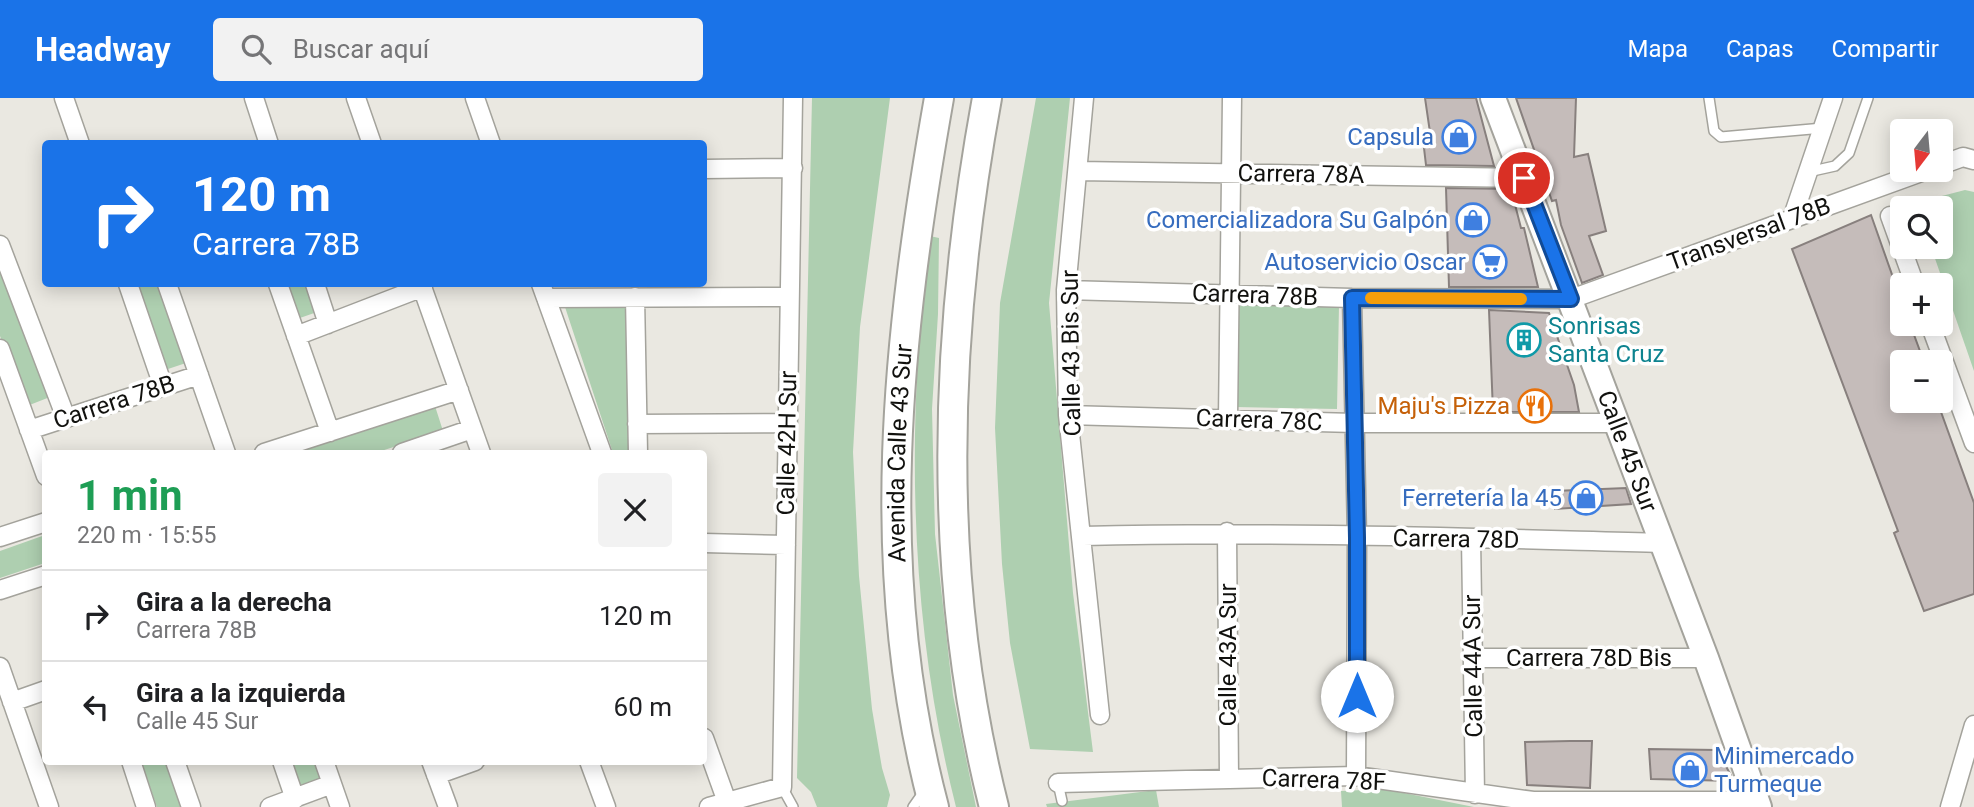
<!DOCTYPE html>
<html lang="es">
<meta charset="utf-8">
<style>
:root{--surface:#fff;--page:#f2f2f2;--text:#202124;--muted:#757577;--line:#e0e0e0;--accent:#1a73e8}
body{margin:0;font-family:Roboto,sans-serif;background:var(--page);color:var(--text);height:100vh;display:flex;flex-direction:column;font-size:26px;white-space:nowrap}
*{box-sizing:border-box;margin:0}
p{font-size:23px;color:var(--muted)}
.icon{flex:none;width:38px;height:38px;fill:none;stroke:currentColor;stroke-width:2;stroke-linecap:round;stroke-linejoin:round}
.map{position:relative;flex:1;overflow:hidden}
.sheet{position:absolute;left:42px;top:352px;width:665px;height:315px;display:flex;flex-direction:column;background:var(--surface);border-radius:7px;box-shadow:0 4px 18px #0003}
.sheet>*{flex:none}
.guide{position:absolute;left:42px;top:42px;width:665px;height:147px;border-radius:7px;box-shadow:0 4px 18px #0003;background:#1a73e8;color:#fff;overflow:hidden}
.needle{width:46px;rotate:196deg}
.fabs{position:absolute;left:1890px;top:21px;display:grid;gap:14px}
.fabs a{display:grid;place-items:center;width:63px;height:63px;border-radius:7px;background:var(--surface);box-shadow:0 4px 18px #0003;font-size:35px}
.pin{position:absolute;display:grid;place-items:center;width:60px;height:60px;color:#fff;margin:-30px;border:4px solid #fff;border-radius:50%;box-shadow:0 2px 7px #0007}
.me{position:absolute;width:77px;margin:-38px;rotate:0deg;stroke-linejoin:round;filter:drop-shadow(0 0 5px #0008)}
.turn{display:flex;align-items:center;gap:24px;height:147px;padding:0 35px;font-size:32px}
.turn .icon{width:91px;height:91px;stroke-width:2.5}
.turn b{display:block;font-size:49px;line-height:60px}
.round{display:grid;place-items:center;flex:none;width:74px;height:74px;border-radius:7px;background:var(--page)}
.head{display:flex;align-items:center;justify-content:space-between;height:119px;padding:0 35px}
h1{font-size:42px;font-weight:700;line-height:52px;color:#1e9e55}
ul{padding:0;list-style:none}
li{display:flex;align-items:center;gap:21px;height:91px;padding:0 35px;border-top:2px solid var(--line)}
li div{flex:1}
li b{display:block;font-size:26px}
li em{font-style:normal}
header{display:flex;align-items:center;gap:42px;box-sizing:border-box;height:98px;padding:0 35px;background:var(--accent);color:#fff}
header strong{font-size:33px}
nav{display:flex;gap:38px;margin-inline-start:auto;font-size:24px}
.search{width:490px;height:63px;background:var(--page);display:flex;align-items:center;gap:18px;box-sizing:border-box;padding:0 24px;border-radius:7px;color:var(--muted);font-size:26px}
.map>svg:first-child{display:block}
.green{fill:#aecfb0}
.building{fill:#c5bcba;stroke:#88807e;stroke-width:2}
.lines{fill:none;stroke-linecap:round;stroke-linejoin:round}
.lane-casing{stroke:#a4a39c;stroke-width:12}
.street-casing{stroke:#a4a39c;stroke-width:21}
.secondary-casing{stroke:#a4a39c;stroke-width:28}
.primary-casing{stroke:#a4a39c;stroke-width:32}
.lane{stroke:#fff;stroke-width:9}
.street{stroke:#fff;stroke-width:18}
.secondary{stroke:#fff;stroke-width:24}
.primary{stroke:#fff;stroke-width:28}
.route-casing{stroke:#114b97;stroke-width:18}
.route{stroke:#1a73e8;stroke-width:12}
.slow{stroke:#f59e0b;stroke-width:12}
.labels{text-anchor:middle;dominant-baseline:central;stroke-width:7;stroke-linejoin:round;paint-order:stroke}
.shop-label{font-size:24px;fill:#366cbe;stroke:#fff;text-anchor:end}
.street-label{font-size:24px;fill:#11110e;stroke:#fff}
.culture-label{font-size:24px;fill:#0d838f;stroke:#fff;text-anchor:start}
.food-label{font-size:24px;fill:#c56008;stroke:#fff;text-anchor:end}
</style>
<header>
<strong>Headway</strong>
<div class="search"><svg class="icon" aria-label="search" viewBox="0 0 24 24"><circle cx="10" cy="10" r="6"/><path d="M15 15l6 6"/></svg>Buscar aquí</div>
<nav><a>Mapa</a><a>Capas</a><a>Compartir</a></nav>
</header>
<div class="map">
<svg width="1974" height="709" viewBox="0 0 1974 709">
<rect width="100%" height="100%" fill="#eae8e1"/>
<path class="green" d="M812,0h78l-30,229 -7,125 6,124 13,133 10,59 8,27 -3,12h-70l-6,-15 -14,-14z
M1036,0h34l-21,205 24,290 20,159 -63,-3 -20,-106 -8,-79 -7,-136 5,-125z
M1965,92l9,2v179l-43,-124h10v-39h-24l-2,-5z
M930,138l9,2 -1,76 -6,95 3,125 18,161 23,112h-20c-47,-185 -51,-383 -26,-571z
M3,174l47,125 -23,9 -27,-70v-63z
M135,186h27l27,78 -24,8z
M284,186h27l9,27 -23,8z
M1239,205l100,2 -2,104 -101,-2z
M629,207l1,148h-17l-48,-146z
M435,308l8,25 -68,22h-82z
M45,437v28l-45,15v-27z
M141,663h26l16,46h-26z
M288,663h27l8,24 -24,8z
M1384,691l90,18h-132l-1,-16z
M1156,692l3,17h-112l-1,-3z"/>
<path class="building" d="M1425,0h51l18,68 -68,-1 -2,-17 8,-2z
M1516,0h60l-2,59 14,-3 18,77 -17,5 14,39 -21,8 -21,-58 -5,-25 -4,1z
M1446,90l65,1 10,39h3l14,59h-89z
M1871,117l31,88v21h8l14,38h-22v39h35l37,102v91l-50,17 -30,-78 4,-2 -106,-282z
M1489,212l60,3 25,72 5,27h-86z
M1626,390l5,16 -76,5 -1,-18z
M1570,643h22l-2,47 -63,-3 -2,-43z
M1649,651l68,1 17,31 -83,-2z"/>
<g class="lines">
<defs>
<path id="lane" d="M1709,0l5,33 7,6 102,-9
M1808,74l27,-6 14,-13 19,-55
M1058,685l4,18
M782,689l11,20
M913,709l12,-17"/>
<path id="street" d="M64,0l16,46
M254,0l15,46
M356,0l16,46
M475,0l16,46
M1084,0l-18,192 2,125 32,300
M1941,67l22,-8 11,3
M704,71l89,-1
M1078,73l446,7
M1890,118l25,69
M1792,121l41,-121
M0,147l66,173
M128,186l35,102
M167,186l59,169
M278,186l52,148
M315,186l13,40
M421,186l60,169
M541,186l61,169
M1066,192l286,8 219,1 356,-129
M635,199l3,156
M546,200l243,-1
M1352,200l5,240 -1,238
M1930,226l44,119
M296,238l127,-49
M0,251l46,127
M1068,317l286,8h263
M1228,320l4,-320
M637,326l151,-1
M29,332l170,-55
M264,355l195,-63
M402,355l70,-24
M1227,434l2,247
M1083,438c193,-5 386,2 579,7
M0,439l46,-15
M1471,440l4,256
M704,445l82,2
M0,492l46,-15
M1473,560h233
M0,569l49,140
M12,604l34,-12
M704,640l23,64
M131,663l15,46
M175,663l16,46
M282,663l13,38
M324,663l16,46
M431,663l17,46
M589,663l17,46
M436,677l39,-14
M1058,685l298,-7 177,25h224
M270,709l62,-23
M709,709l73,-20 11,-689
M1950,709l24,-82"/>
<g id="secondary">
<path id="s1" d="M1493,0l213,560 53,149"/>
</g>
<g id="primary">
<path d="M987,0c-43,234 -52,477 7,709"/>
<path id="s2" d="M934,709c-63,-237 -37,-471 5,-709"/>
</g>
</defs>
<use href="#lane" class="lane-casing"/>
<use href="#street" class="street-casing"/>
<use href="#secondary" class="secondary-casing"/>
<use href="#primary" class="primary-casing"/>
<use href="#lane" class="lane"/>
<use href="#street" class="street"/>
<use href="#secondary" class="secondary"/>
<use href="#primary" class="primary"/>
</g>
<g class="lines">
<defs>
<path id="route" d="M1357,598v-158l-5,-240 219,1 -47,-121"/>
</defs>
<use href="#route" class="route-casing"/>
<use href="#route" class="route"/>
<path class="slow" d="M1371,200l150,1"/>
</g>
<defs>
<symbol id="shop-ring" viewBox="-11 -11 22 22"><circle r="9.5" fill="#fff" stroke="#3f7fe0" stroke-width="1.5"/><path d="M-5-2.5h2.3a2.7 3.5 0 0 1 5.4 0H5L5.5 6h-11ZM-1.5-2.5h3a1.5 2.3 0 0 0-3 0Z" fill="#3f7fe0"/></symbol>
<symbol id="supermarket-ring" viewBox="-11 -11 22 22"><circle r="9.5" fill="#fff" stroke="#3f7fe0" stroke-width="1.5"/><path d="M-6-5.5h2.5l.6 2H6L4.5 2H-2.5L-4.4-4H-6ZM-1.5 3.2a1.3 1.3 0 1 0 .1 0ZM3 3.2a1.3 1.3 0 1 0 .1 0Z" fill="#3f7fe0"/></symbol>
<symbol id="building-ring" viewBox="-11 -11 22 22"><circle r="9.5" fill="#fff" stroke="#0f9aa8" stroke-width="1.5"/><path d="M-4-6H4V6H1V3H-1V6H-4ZM-2.5-4.3h1.7v1.8h-1.7ZM.8-4.3h1.7v1.8H.8ZM-2.5-1h1.7V.8h-1.7ZM.8-1h1.7V.8H.8Z" fill="#0f9aa8"/></symbol>
<symbol id="restaurant-ring" viewBox="-11 -11 22 22"><circle r="9.5" fill="#fff" stroke="#e8710a" stroke-width="1.5"/><path d="M-5-6h1v4h1v-4h1v4h1v-4h1v5L-1.5 .5V6h-2V.5L-5-1ZM5-6V6H3V1.5H1.5Q1.5-4 5-6Z" fill="#e8710a"/></symbol>
</defs>
<g fill-rule="evenodd">
<use href="#shop-ring" x="1440" y="20" width="38" height="38"/>
<use href="#shop-ring" x="1454" y="103" width="38" height="38"/>
<use href="#supermarket-ring" x="1471" y="145" width="38" height="38"/>
<use href="#building-ring" x="1505" y="223" width="38" height="38"/>
<use href="#restaurant-ring" x="1516" y="289" width="38" height="38"/>
<use href="#shop-ring" x="1567" y="381" width="38" height="38"/>
<use href="#shop-ring" x="1671" y="653" width="38" height="38"/>
</g>
<g class="labels">
<g class="shop-label">
<text x="1434" y="39">Capsula</text>
<text x="1448" y="122">Comercializadora Su Galpón</text>
<text x="1466" y="164">Autoservicio Oscar</text>
<text x="1562" y="400">Ferretería la 45</text>
<text x="1714" y="658" text-anchor="start">Minimercado<tspan x="1714" dy="28">Turmeque</tspan></text>
</g>
<g class="street-label">
<text transform="translate(1301 76) rotate(1)">Carrera 78A</text>
<text transform="translate(1749 136) rotate(-20)">Transversal 78B</text>
<text transform="translate(1255 197) rotate(2)">Carrera 78B</text>
<text transform="translate(1071 255) rotate(-91)">Calle 43 Bis Sur</text>
<text transform="translate(114 304) rotate(-18)">Carrera 78B</text>
<text transform="translate(1259 322) rotate(2)">Carrera 78C</text>
<text transform="translate(787 345) rotate(-89)">Calle 42H Sur</text>
<text stroke="none"><textPath href="#s1" startOffset="378">Calle 45 Sur</textPath></text>
<text stroke="none"><textPath href="#s2" startOffset="357">Avenida Calle 43 Sur</textPath></text>
<text transform="translate(1456 441) rotate(1)">Carrera 78D</text>
<text transform="translate(1228 557) rotate(-90)">Calle 43A Sur</text>
<text x="1589" y="560">Carrera 78D Bis</text>
<text transform="translate(1473 568) rotate(-91)">Calle 44A Sur</text>
<text transform="translate(1324 682) rotate(2)">Carrera 78F</text>
</g>
<g class="culture-label">
<text x="1548" y="228">Sonrisas<tspan x="1548" dy="28">Santa Cruz</tspan></text>
</g>
<g class="food-label">
<text x="1510" y="308">Maju's Pizza</text>
</g>
</g>
</svg>
<div class="fabs">
<a><svg class="needle" viewBox="-14 -14 28 28"><path d="M0-13l5 13h-10z" fill="#e53935"/><path d="M0 13l5-13h-10z" fill="#757577"/></svg></a>
<a><svg class="icon" aria-label="search" viewBox="0 0 24 24"><circle cx="10" cy="10" r="6"/><path d="M15 15l6 6"/></svg></a>
<a>+</a>
<a>−</a>
</div>
<div class="pin" style="left:1524px;top:80px;background:#d93025"><svg class="icon" aria-label="arrive" viewBox="0 0 24 24"><path d="M6 21V4h12l-3 4 3 4H6"/></svg></div>
<svg class="me" style="left:1357px;top:598px" viewBox="-20 -20 40 40"><circle r="19" fill="#fff"/><path d="M0-13L10 11 0 6-10 11z" fill="#1a73e8"/></svg>
<div class="guide">
<div class="turn"><svg class="icon" aria-label="right" viewBox="0 0 24 24"><path d="M7 20v-9h11M14 6l5 5-5 5"/></svg><div><b>120 m</b>Carrera 78B</div></div>
</div>
<section class="sheet">
<div class="head"><div><h1>1 min</h1><p>220 m · 15:55</p></div><a class="round"><svg class="icon" aria-label="close" viewBox="0 0 24 24"><path d="M6 6l12 12M18 6L6 18"/></svg></a></div>
<ul>
<li><svg class="icon" aria-label="right" viewBox="0 0 24 24"><path d="M7 20v-9h11M14 6l5 5-5 5"/></svg><div><b>Gira a la derecha</b><p>Carrera 78B</p></div><em>120 m</em></li>
<li><svg class="icon" aria-label="left" viewBox="0 0 24 24"><path d="M17 20v-9H6M10 6l-5 5 5 5"/></svg><div><b>Gira a la izquierda</b><p>Calle 45 Sur</p></div><em>60 m</em></li>
</ul>
</section>
</div>
